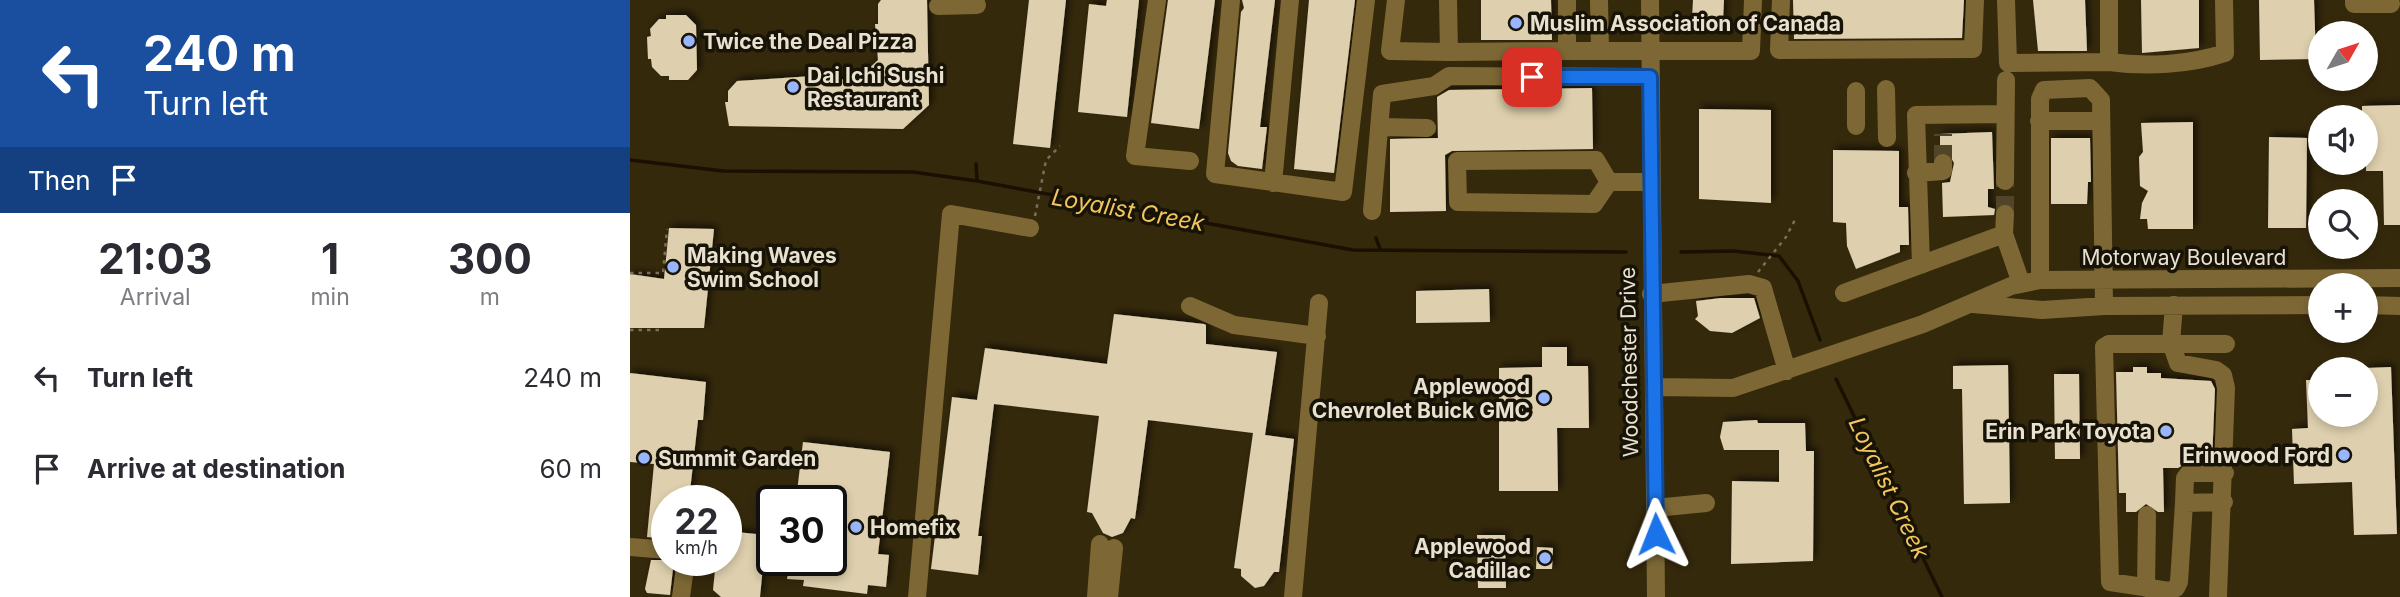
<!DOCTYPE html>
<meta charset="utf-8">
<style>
:root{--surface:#fff;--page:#f2f2f3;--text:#2b2b33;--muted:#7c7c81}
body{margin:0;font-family:Inter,sans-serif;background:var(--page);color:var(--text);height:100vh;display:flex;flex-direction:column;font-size:26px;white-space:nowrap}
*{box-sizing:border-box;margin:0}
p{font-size:23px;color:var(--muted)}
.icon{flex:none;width:38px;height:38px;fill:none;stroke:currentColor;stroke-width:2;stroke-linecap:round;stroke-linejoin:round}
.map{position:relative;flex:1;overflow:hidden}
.sheet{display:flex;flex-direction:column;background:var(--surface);width:630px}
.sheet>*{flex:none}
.hud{background:#1a4fa0;color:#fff;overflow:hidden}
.needle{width:46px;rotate:51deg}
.fabs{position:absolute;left:1678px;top:21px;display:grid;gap:14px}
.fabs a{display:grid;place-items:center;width:70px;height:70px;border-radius:50%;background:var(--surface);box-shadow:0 4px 10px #0003;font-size:35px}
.speed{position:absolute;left:21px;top:485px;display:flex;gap:14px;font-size:35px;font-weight:700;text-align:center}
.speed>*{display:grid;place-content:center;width:91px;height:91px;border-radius:50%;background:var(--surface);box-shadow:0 4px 10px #0003;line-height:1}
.speed small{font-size:18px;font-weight:400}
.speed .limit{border:4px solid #111;border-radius:10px;background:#fff;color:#111}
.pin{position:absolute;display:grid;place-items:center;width:60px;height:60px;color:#fff;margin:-30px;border-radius:14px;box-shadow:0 4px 10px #0006}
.me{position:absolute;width:77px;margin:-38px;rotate:358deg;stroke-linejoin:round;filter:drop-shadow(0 0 5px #0008)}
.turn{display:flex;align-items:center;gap:24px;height:147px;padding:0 28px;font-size:32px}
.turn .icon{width:91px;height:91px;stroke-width:2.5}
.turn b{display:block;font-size:49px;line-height:60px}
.then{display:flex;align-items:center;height:66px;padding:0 28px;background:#0003;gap:14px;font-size:26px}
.eta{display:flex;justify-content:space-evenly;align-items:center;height:119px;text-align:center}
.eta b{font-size:42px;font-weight:700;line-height:49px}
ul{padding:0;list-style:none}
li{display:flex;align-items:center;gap:21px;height:91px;padding:0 28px}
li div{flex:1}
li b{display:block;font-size:26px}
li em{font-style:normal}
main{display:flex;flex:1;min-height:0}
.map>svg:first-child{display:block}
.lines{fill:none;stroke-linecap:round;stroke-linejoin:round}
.stream{stroke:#1a1000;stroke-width:3.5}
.building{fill:#ded0ae;filter:url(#shadow)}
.minor-tunnel{stroke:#504529;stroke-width:18;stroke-dasharray:18 9;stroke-linecap:butt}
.path{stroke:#7a6f57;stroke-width:2.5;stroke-dasharray:3.5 5;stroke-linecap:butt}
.minor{stroke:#7d6835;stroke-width:18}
.route-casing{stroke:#114b97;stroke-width:18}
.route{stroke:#1a73e8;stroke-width:12}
.poi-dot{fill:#98b5fd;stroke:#181307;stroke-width:2.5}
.labels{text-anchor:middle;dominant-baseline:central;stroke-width:7;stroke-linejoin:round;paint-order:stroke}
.poi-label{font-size:21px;font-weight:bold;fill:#e9e1d0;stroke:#181307;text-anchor:start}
.street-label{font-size:21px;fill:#e9e1d0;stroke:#181307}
.water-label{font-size:23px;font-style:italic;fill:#f2c65b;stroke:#181307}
</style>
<main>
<section class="sheet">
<div class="hud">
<div class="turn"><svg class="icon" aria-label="left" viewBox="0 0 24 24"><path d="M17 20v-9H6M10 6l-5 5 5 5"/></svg><div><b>240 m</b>Turn left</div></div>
<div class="then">Then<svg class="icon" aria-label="arrive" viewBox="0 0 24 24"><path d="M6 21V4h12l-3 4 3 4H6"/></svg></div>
</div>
<div class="eta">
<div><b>21:03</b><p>Arrival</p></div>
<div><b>1</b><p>min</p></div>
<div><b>300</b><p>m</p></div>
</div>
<ul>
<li><svg class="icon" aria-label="left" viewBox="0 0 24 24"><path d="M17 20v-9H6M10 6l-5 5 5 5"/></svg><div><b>Turn left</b></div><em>240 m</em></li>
<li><svg class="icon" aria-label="arrive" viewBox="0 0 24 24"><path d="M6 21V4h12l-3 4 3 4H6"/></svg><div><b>Arrive at destination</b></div><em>60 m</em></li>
</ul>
</section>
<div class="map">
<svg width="1770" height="597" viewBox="0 0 1770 597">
<defs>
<filter id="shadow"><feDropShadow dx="3.5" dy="-3.5" stdDeviation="3.5" flood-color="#0009"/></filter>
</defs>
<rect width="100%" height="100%" fill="#35290c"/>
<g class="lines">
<path class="stream" d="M0,160l93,11 190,1 64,9 376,69 273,2
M346,164l1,16
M746,238l4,11
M1051,252l53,-1 45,5 19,25 22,59
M1206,379l106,218"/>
</g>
<path class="building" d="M251,0h46l2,105 -26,24 -174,-3 -4,-24h3v-11l9,-10 76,-5v4l45,-1 20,-19 -3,-36h3v-20z
M399,0h37l-16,148 -37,-4z
M477,0h32l-12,117 -49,-5 11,-108 17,2z
M538,0h47l-16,129 -48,-6z
M612,0h33l-15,127h7l-5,42 -24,-3 -7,-5 -3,-8 13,-141 3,-4z
M679,0h46l-21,173 -40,-4z
M851,0h70l1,40h-71z
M1063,0h31l-1,21 -31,-2z
M1163,0h171l-2,38 -168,1z
M1403,0h52l2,51h-49z
M1511,0h58v48l-57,5z
M1629,0h55l2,59 -56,1z
M36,15h20l10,10 1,45 -9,10h-19v-4h-8l-9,-9 -1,-8h-3l-1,-22 4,-1 -1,-7 9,-10h7z
M962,88l1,61 -141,2 -7,4 1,56 -56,1v-73l48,-1 -1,-41 12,-7z
M1770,105v120h-16l-1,-54h-17v-54h-4v-11z
M1069,109l72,1v93l-72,-4z
M1563,122v107h-45l-1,-10h-7l2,-16 6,-12 -8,-5 -1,-29 4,-5 -2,-29z
M1362,132l2,57h-6v18l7,2 -1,6 -51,2 -1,-34 8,-1 4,-19 -5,-9 -9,-2v-18z
M1639,137l38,1 -1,90h-38z
M1421,138h39l1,44h-3l-1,22h-36z
M1203,150l66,1v56h9l1,38h-9v7l-44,17 -9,-23 -1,-23 -13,-1z
M39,228l45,1 -10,99h-74v-54l34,5z
M859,289l1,33 -74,1v-32z
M1091,298h33l6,20 -28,15 -22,-2 -15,-12 3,-3 -2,-15z
M484,314l90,10 2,1v19l71,8 -12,83 29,4 -15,133h-5l-10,14 -9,2 -14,-12v-7l-7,-1 19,-135 -105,-13 -13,99 -4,-1 -8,15 -11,4 -9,-4 -11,-20 -5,-1 12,-96 -105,-12 -16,132h4l-4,39 -47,-6 21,-172 25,3 8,-52 122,16z
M912,347h25v19h21l1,62h-32l1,63h-59v-123l43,-1z
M1378,365l2,138 -46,1 -2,-115h-9v-23z
M1503,367h14v6h14v5l50,3 4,8 -3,73h-24l-10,6h-15l1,44h-6l-12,-8 -10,8h-10v-19h-7l-3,-121h17z
M1761,367l6,167 -43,1 -2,-53 -58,2 -2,-55 16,-1 -2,-48h14v35h46v-47z
M0,373l76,9 -3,38h-5l-9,80h-22v39l-20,-2 7,-73 -24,-2z
M1424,374h25l1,85h-25z
M1127,420l1,3h47l1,28h8l-1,110 -82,3 1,-83 47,1v-32h-55l-4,-13 3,-15z
M173,442l87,10 -12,102 11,1 -3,32 -18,-2 -1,9 -64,-8 1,-6 -17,-1 3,-19h41v-60h-35z
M96,531l40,4 -6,62h-39l-8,-7 3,-30h10z
M847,535h28l1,53h-28z
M907,547l16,1 -1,21h-16z
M21,560h23l-4,35 -23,-2 -2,-4z"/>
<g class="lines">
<path class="minor-tunnel" d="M1313,163v-29
M1375,214v-33"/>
<path class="path" d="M405,216l11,-56 14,-14
M1128,272l28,-35 10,-19
M0,273h33l4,-44
M0,330h29"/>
<path class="minor" d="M527,0l-22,156 55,5
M601,0l-16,174 128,18 23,-192
M766,0l-6,51 59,1 -1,-52
M937,0v51h33l-1,-51
M1020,0l6,597
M1151,0l-2,50 194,-1 2,-49
M1376,0l2,63 101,-1v-62
M1724,0v4h37
M308,6l39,-1
M970,51h151l2,-51
M819,52l118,-1
M1479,62c37,5 80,3 116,-9l-1,-53
M1256,89l1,49
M1409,121h62
M1226,126v-35
M750,127l47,1
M1286,173l27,-2v-8
M1375,181l1,-101
M979,182l-13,-22 -139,1 1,41 136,2 15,-22h42
M643,183l17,-183
M742,211l10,-117 52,-8 15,-10 201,1
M1374,234l17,49
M1291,265l-5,-150 88,-1
M1410,280v-181l4,-9 46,-2 11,12 3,206
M1214,293l160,-59 1,-20
M1021,294l98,-10 14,4 24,83
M1343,304l69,6 62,-4 216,-1
M1544,305l-3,38 7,20 38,7 7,5 3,13 -8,208
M1736,305l34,1
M560,306l44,19 83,11
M1024,387l79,1 190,-64 88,-38 29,-6 360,-2
M1594,502l-40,1 -5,79 -3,6 -7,3 -59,-9 -6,-235 5,-3h117
M1554,503l1,-25 4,-5h36
M1025,508l51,-5
M0,547l37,3
M1516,588l1,-73
M51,597l5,-37
M287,597l34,-383 79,14
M466,597l4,-53
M479,597l5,-49
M663,597l26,-294"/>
</g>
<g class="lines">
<defs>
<path id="route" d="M902,77h118l6,457"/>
</defs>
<use href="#route" class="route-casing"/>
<use href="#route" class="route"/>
</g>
<g class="poi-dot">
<circle cx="886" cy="23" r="7"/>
<circle cx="59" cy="41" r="7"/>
<circle cx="163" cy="87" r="7"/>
<circle cx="43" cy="267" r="7"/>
<circle cx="914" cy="398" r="7"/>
<circle cx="1536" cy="431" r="7"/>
<circle cx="1714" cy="455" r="7"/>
<circle cx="14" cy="458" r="7"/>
<circle cx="226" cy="527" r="7"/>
<circle cx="915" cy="558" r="7"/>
</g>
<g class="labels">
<g class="poi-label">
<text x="900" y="23">Muslim Association of Canada</text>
<text x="73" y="41">Twice the Deal Pizza</text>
<text x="177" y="75">Dai Ichi Sushi<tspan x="177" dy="24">Restaurant</tspan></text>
<text x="57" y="255">Making Waves<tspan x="57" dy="24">Swim School</tspan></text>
<text x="900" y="386" text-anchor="end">Applewood<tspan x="900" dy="24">Chevrolet Buick GMC</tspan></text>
<text x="1522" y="431" text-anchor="end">Erin Park Toyota</text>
<text x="1700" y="455" text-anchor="end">Erinwood Ford</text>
<text x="28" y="458">Summit Garden</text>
<text x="240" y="527">Homefix</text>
<text x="901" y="546" text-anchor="end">Applewood<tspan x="901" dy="24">Cadillac</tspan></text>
</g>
<g class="street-label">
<text x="1554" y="257">Motorway Boulevard</text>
<text transform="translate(999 362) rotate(-91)">Woodchester Drive</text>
</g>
<g class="water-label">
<text transform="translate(498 210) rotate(10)">Loyalist Creek</text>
<text transform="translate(1259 488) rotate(64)">Loyalist Creek</text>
</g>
</g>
</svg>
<div class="fabs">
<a><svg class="needle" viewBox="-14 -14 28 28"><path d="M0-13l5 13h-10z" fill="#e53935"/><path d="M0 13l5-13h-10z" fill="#7c7c81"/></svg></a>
<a><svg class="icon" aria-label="sound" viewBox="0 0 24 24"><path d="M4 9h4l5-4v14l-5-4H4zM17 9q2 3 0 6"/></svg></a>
<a><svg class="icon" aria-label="search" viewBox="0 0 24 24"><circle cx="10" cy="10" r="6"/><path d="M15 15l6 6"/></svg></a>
<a>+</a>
<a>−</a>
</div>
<div class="speed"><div>22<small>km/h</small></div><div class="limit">30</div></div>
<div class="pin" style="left:902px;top:77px;background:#d93025"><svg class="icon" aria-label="arrive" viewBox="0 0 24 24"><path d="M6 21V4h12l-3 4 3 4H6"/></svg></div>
<svg class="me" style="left:1026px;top:534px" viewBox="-20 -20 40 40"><path d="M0-17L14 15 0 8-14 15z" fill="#1a73e8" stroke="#fff" stroke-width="4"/></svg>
</div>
</main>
